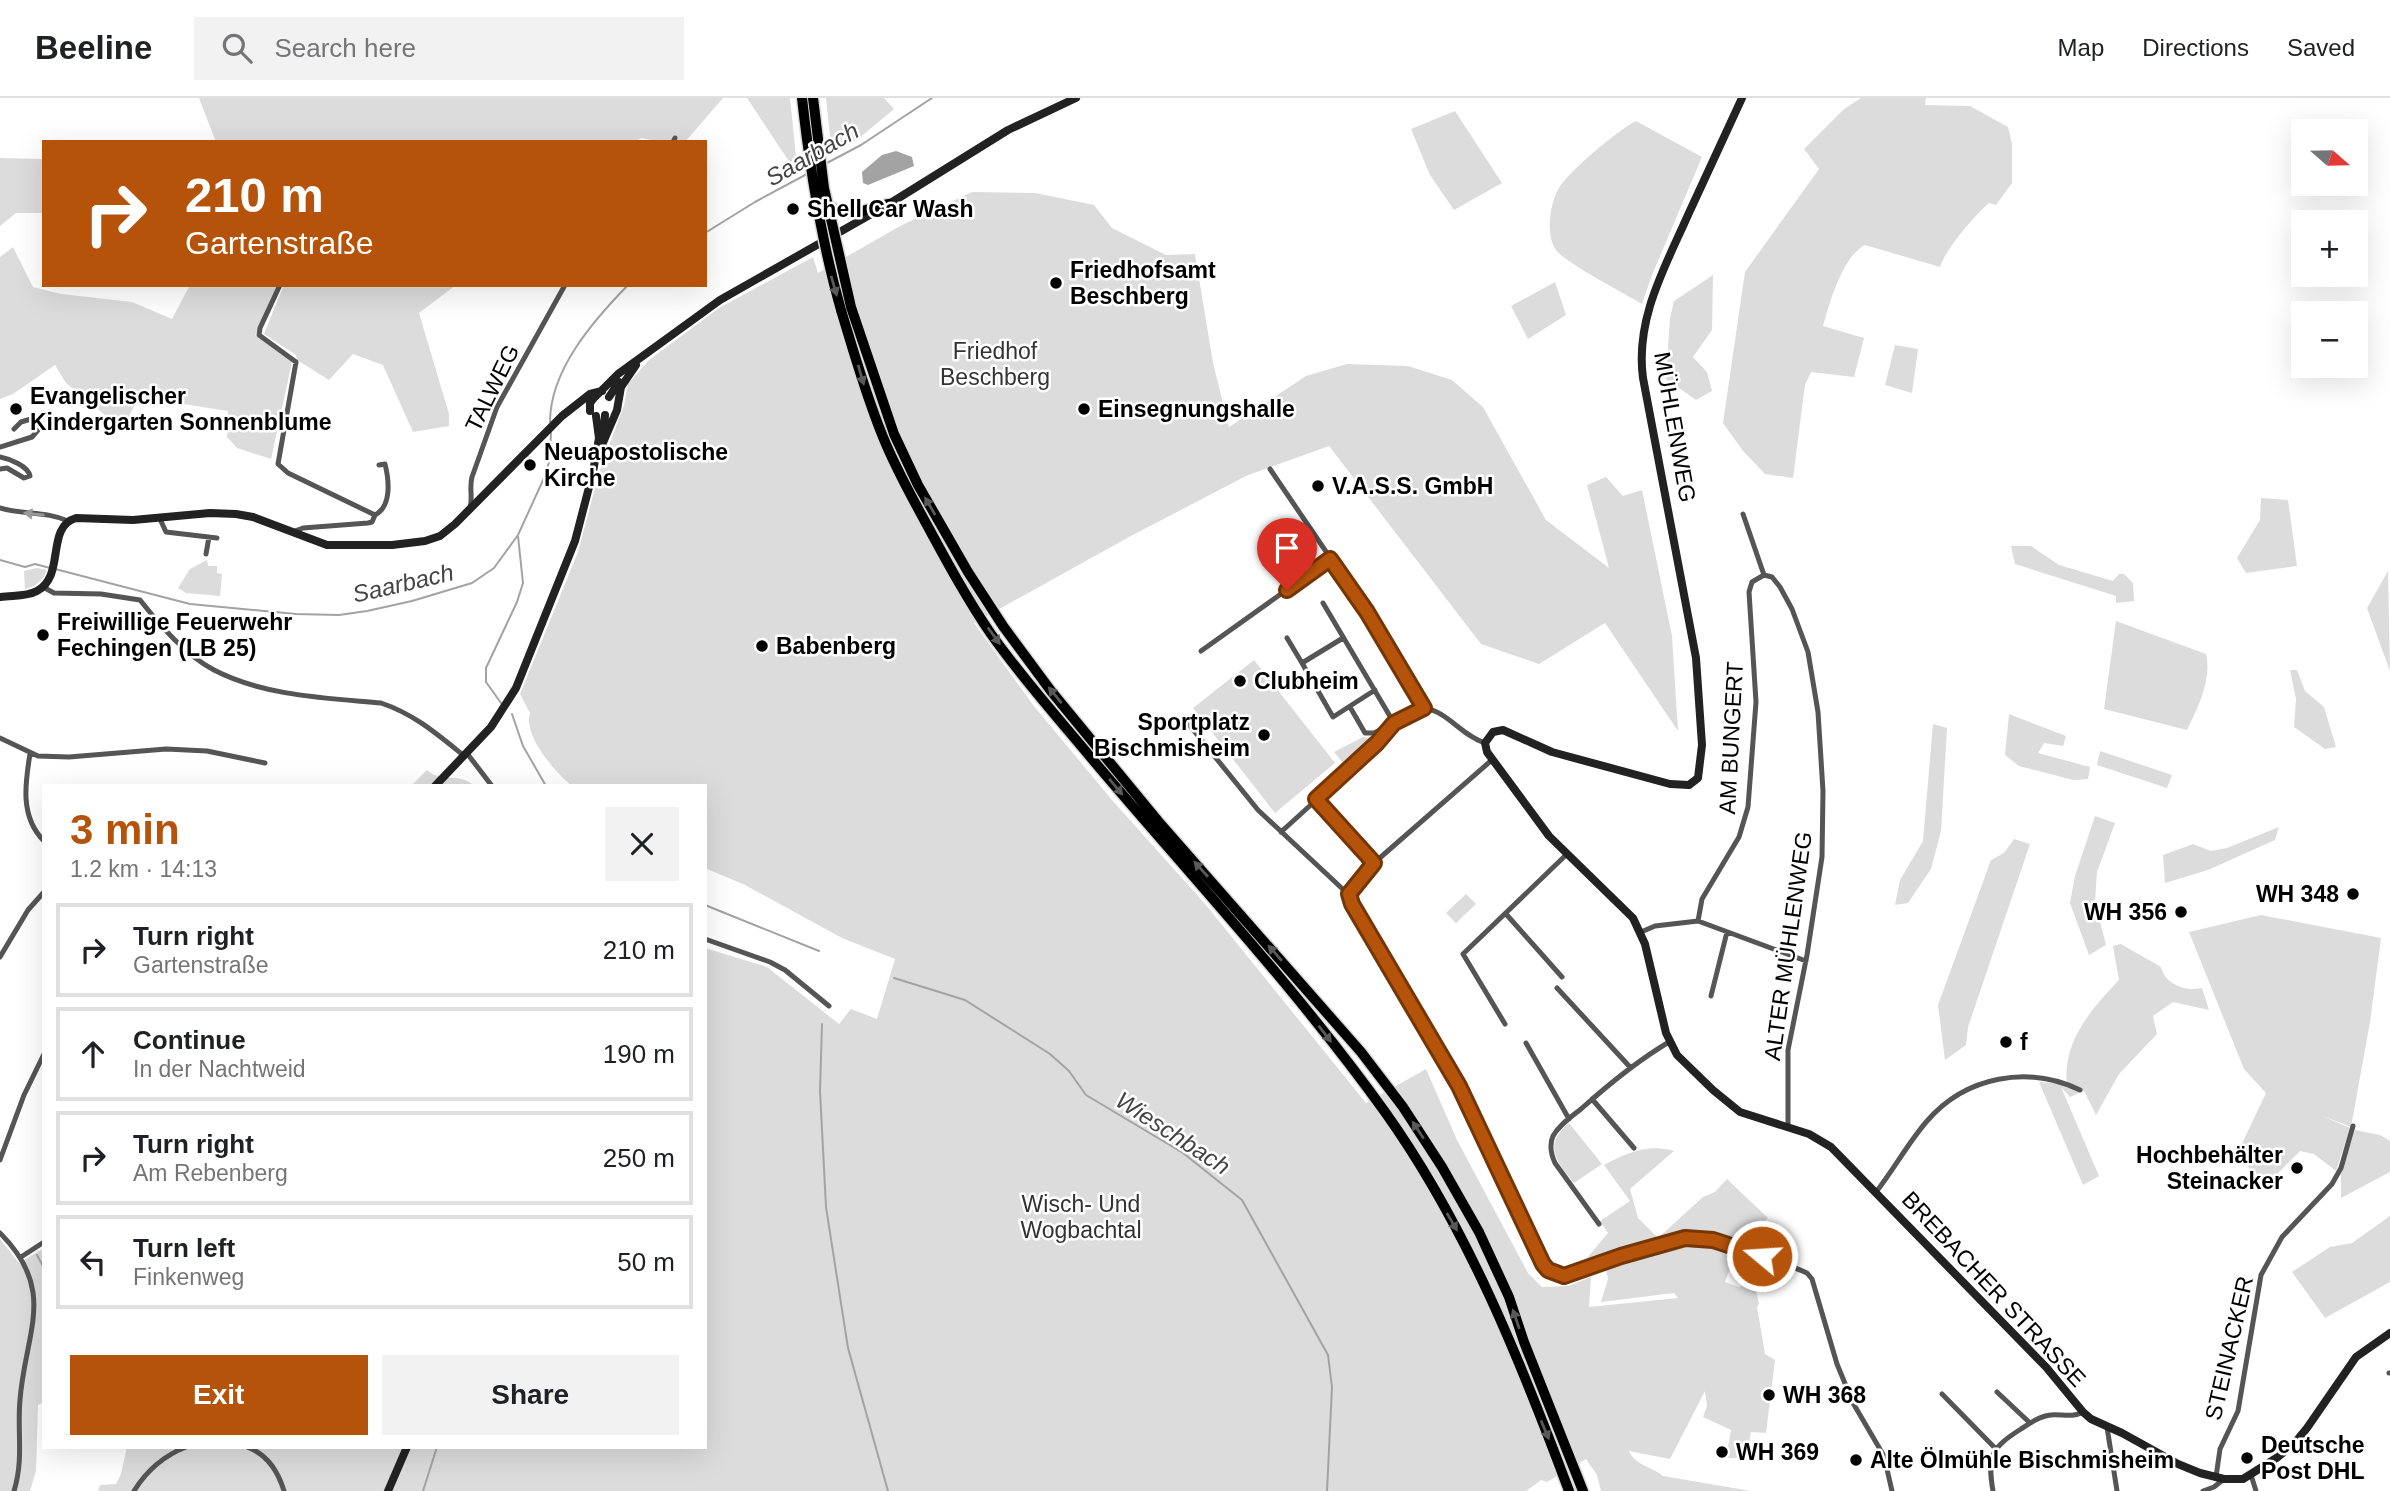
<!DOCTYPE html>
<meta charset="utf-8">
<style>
:root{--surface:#fff;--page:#f2f2f2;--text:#202124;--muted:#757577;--line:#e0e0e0;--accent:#b45309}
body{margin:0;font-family:Arial,sans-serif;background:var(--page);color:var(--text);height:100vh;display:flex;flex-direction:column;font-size:26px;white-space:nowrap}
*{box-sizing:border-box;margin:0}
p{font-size:23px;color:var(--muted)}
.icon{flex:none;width:38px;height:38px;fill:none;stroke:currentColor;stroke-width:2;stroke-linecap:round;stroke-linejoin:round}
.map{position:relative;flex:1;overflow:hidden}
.panel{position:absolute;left:42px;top:686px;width:665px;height:665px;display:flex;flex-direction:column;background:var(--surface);border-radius:0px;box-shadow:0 7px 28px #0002}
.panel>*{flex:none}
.hud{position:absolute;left:42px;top:42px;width:665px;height:147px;border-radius:0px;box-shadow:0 7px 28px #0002;background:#b45309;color:#fff;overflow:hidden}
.needle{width:46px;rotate:110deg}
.controls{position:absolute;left:2291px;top:21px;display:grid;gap:14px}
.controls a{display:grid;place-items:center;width:77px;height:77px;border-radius:0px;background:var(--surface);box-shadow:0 7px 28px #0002;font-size:35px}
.pin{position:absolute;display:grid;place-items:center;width:60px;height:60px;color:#fff;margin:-72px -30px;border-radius:50% 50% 50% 0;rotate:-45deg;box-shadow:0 0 7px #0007}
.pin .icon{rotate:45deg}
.me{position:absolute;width:77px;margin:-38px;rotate:288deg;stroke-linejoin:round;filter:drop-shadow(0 0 5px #0008)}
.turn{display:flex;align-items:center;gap:24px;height:147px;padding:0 28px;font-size:32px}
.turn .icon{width:91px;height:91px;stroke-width:2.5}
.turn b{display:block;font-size:49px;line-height:60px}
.round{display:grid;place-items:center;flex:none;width:74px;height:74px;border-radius:0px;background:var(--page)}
.overview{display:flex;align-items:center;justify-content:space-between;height:119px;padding:0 28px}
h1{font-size:42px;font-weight:800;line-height:52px;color:var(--accent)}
.action{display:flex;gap:14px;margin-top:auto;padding:14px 28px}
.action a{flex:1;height:80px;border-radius:0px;background:var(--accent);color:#fff;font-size:28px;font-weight:800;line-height:80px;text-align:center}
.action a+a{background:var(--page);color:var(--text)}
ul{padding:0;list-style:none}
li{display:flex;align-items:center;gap:21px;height:94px;margin:0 14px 10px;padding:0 14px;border:4px solid var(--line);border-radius:0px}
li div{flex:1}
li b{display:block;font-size:26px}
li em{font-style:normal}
header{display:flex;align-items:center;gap:42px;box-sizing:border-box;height:98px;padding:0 35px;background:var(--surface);border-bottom:2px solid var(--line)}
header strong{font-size:33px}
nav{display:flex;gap:38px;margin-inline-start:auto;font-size:24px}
.search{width:490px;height:63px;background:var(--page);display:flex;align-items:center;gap:18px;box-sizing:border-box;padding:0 24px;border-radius:0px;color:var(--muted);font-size:26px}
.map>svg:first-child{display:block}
.green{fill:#dcdcdc}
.water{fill:#a3a3a3}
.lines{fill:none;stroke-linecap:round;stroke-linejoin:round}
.stream{stroke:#a3a3a3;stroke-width:2}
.highway-casing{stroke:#dbdbdb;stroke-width:13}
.street{stroke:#555;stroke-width:5}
.secondary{stroke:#222;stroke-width:8}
.highway{stroke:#000;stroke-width:10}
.highway-bridge-casing{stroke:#dbdbdb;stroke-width:13;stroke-linecap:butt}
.highway-bridge{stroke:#000;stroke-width:10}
.oneway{fill:#595959}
.oneway2{fill:#999}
.route-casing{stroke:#753606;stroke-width:18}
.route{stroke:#b45309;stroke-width:12}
.poi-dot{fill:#000;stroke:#fff;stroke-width:2.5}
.labels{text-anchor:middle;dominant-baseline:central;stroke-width:5;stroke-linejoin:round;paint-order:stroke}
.poi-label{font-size:23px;font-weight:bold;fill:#000;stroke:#fff;text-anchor:start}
.park-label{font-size:23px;fill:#333;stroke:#fff}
.street-label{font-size:23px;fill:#000;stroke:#fff}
.water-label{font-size:24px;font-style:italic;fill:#444;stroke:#fff}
</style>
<header>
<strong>Beeline</strong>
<div class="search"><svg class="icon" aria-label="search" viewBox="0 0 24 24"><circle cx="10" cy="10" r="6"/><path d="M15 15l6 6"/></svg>Search here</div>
<nav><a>Map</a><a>Directions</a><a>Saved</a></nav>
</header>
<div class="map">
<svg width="2390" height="1393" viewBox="0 0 2390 1393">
<rect width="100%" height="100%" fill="#fff"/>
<path class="green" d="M199,0h524l-38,44h-25l-18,-4 -10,4h-416z
M747,0h43l7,69 -3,2z
M826,0h58l10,11 -36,30 -26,16z
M1861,0h65l-1,7 45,1 38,21 4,17v39l-16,22 -7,-2c-14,12 -44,47 -49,64l-75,-22c-23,12 -35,57 -42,81l41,12 -10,39 -43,-5 -6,13 -12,93 -28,-4 -22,-23 -20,-28 22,-151 74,-103 -15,-20 40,-40z
M1455,13l47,72 -48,27 -24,-35 -19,-46z
M1636,23l66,36 -50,118 -10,29c-18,-11 -75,-40 -86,-54 -11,-16 -6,-47 3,-62 10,-17 59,-58 77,-67z
M0,60l44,1v54h-28l-16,13z
M972,94l63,1 59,12 18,23 54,27 29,-1 18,109 16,64 77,-51 41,-12 61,2 44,14 31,27 63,113 63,48 -22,-83 19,-8 17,19 19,-6 30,146 6,95 -73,-108 -66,41 -58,-20 -152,-198 -83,30 -117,61 -155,86 59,82 79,95 94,105 160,198 60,-34 31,71 71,133 14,14 26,-1 23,-9 -2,30 89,-9 -4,-5 -73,9 7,-23 -4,-18 -28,10 32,-38 -8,-12 30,-20 -26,-36c21,-12 46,-22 70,-14l-44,38 8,29 20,20 45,-41 12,-5 12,-13 41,39 -32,35 -11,29 14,5 15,-5 5,22 -2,3 8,47 10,6 -9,73 -15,-1 -5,26h-20l5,-28 -28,-13 4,-11 -2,-15 -35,68 -41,-8c7,15 22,15 34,25l88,15h-150l-4,-16 -11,-16 -39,23 -6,-2 -15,11h-1428l2,-6 16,-1 5,-10 6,-27h578v-499l62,19 72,57 12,-15 26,10 18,-60 -53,-21 -97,-53 -40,-17v-82h-133c-17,-14 -49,-50 -42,-73l-10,-19 58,-142 21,-79 25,-68 4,-21 21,-24 70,-52 94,-51 5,16 84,-48z
M13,149l20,40 28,7 71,8 40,17 18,-34h85l4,4 -24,46 37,27 -21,97 -34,-11 -10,-11 1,-26 -89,-14 -17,32 -56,-46 -11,-18 -42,29 -13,5v-142z
M1713,177l-1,55 -19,27 14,15 5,19 -16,9 -30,-21 4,-61 4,-17z
M1555,184l11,33 -38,24 -17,-33z
M284,187h172l-37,28 30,101v12l-36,6 -30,-67 -30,-11 -24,26 -32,-20 -1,-5 -32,-21z
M1895,247l23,4 -6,44 -27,-8z
M2261,400l27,2 9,66 -51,7 -9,-15 23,-38z
M2011,448h20l28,19 54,16 6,-7h5l9,9 1,18 -18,2v-7l-101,-32z
M207,462l1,6h9v7l5,1 -2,22 -34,-3 -8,-5 12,-19z
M37,470l10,2c-4,10 -11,17 -22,19l-1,-18z
M2388,473l2,100 -23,-63z
M2116,523l90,33c6,26 -8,53 -19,76l-83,-21z
M1254,562l81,103 -60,50 -82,-105z
M2290,572h7l8,21 19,16 12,40 -11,2 -31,-22 2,-28z
M2009,616l57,22 -3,10 -19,-3 -6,10 52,14 -2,12 -15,1 -54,-14 -14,-11z
M1933,626l14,4 -6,103 -10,38 -23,34 -13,2 5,-25 23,-39z
M1378,636l3,3 -34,31 -13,-16 29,-15 7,1z
M2100,653l72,24 -5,13 -70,-23z
M427,672c19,15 30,1 48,16h-64z
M2095,718l20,7 -18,49 -2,30 11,43 -17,10 -19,-52 5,-27z
M2279,729l-4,13 -67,30 -43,13 -2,-28 30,-11 18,7 16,-3z
M2014,741l16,5 -62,183 -2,18 -21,15 -7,-55 53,-145 13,-7z
M1466,796l10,10 -20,19 -10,-10z
M2261,817l120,23 -11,84 -19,105 -31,-12 30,13 -14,43 -22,-17 -14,-3 -37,37 -25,-36 28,-59 -22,-24 -55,-137z
M2121,846l40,23c4,17 24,25 41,21l7,22 -36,-8 -20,14 4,18 -38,40 -23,41 -12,-24 -14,6 -9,-10 38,89 -16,9 -44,-103 28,2c-5,-42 25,-76 52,-104l-6,-34z
M1569,1025l33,41 -28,19c-17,-21 -32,-38 -5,-60z
M2355,1032l25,5 10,6v31l-49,26v-24z
M2390,1118v66l-65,36 -33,-46 38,-25 22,-4z
M0,1141l19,24 25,-15v154l-6,3 -2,66 -6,20h-30z"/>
<path class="water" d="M896,53l16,6 2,9 -46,19 -5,-2 -1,-11 20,-17z"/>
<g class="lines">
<path class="stream" d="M825,66l36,-19 71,-47
M705,135l50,-31 52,-28
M550,324c0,-52 43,-101 78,-137
M0,462l25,7 10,-3 15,4
M55,471l135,35 106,10 43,1 28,-4 45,-10 60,-18 22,-15 24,-33 26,-57 6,-19 1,-28
M501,605l-15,-21v-14l31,-66 6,-19 -5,-47
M512,616l11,32 23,40
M705,807l114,46
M894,880l71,22 85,54 19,17 17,24 97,58 59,47 86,155 4,32 -5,104
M822,926l-2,67 6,116 22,141 40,143
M37,1157l7,13
M423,1393l14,-44"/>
<defs>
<path id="highway" d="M824,104c24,20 38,7 65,2
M851,209l43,127 24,51 50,87 35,54 48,65 107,130 203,231 42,55 39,60 37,65 30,65 15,45 59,149
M841,212c13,43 25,86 42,127 12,30 28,59 44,88 20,37 40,74 64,109 31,44 68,85 102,126 98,116 203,228 292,352 82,115 135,248 184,379"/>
</defs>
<use href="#highway" class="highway-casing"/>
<path class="street" d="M673,44l2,-4
M280,187l-20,43 -1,7 37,27 -18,102 10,9 87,42 -3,7 -4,1 -65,5 -11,4
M0,349l32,-10 6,-7v-7l-7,-4 -10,3 -7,7
M0,359c10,2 28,9 30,19l-6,2 -17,-10 -7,1
M1270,371l97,143 57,96c23,3 38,28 61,35
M0,410c22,7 47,3 68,13
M470,410c3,-11 -1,-20 2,-31l25,-70 68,-122
M1743,416l21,61
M375,417c17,-9 14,-35 10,-51l-6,1
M160,421l6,13 51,6
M206,456l3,-17
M1764,477l8,2 8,10 12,22 16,43 10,60 5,79 -1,66 -15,98 -19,95v78
M43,489l11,6 47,1 39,6c20,25 45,55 74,70 50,26 112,28 167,33 33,11 56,31 82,52
M1323,505l71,120 -20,10h-9l-15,-26
M1287,540l15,25
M1343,540l-41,25 31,54 42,-27
M1201,553l129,-92
M1186,623l72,89 90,84 12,26 99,166 84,178c5,5 10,10 17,11 16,3 46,-14 61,-20 16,-5 31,-9 47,-13 47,-12 96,13 139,31l5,6 25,85 16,39 31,53 8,35
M0,640l38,18 31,1 97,-8 41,2 58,12
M466,654l26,34
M30,656c-5,30 -10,63 14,87
M1316,701l58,64
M1281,734l66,-60 47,-49 30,-15
M1348,796l26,-31 119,-104
M1506,816l56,63
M1698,823l4,-22 37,-62 9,-30 8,-105 -7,-110 3,-10 12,-7
M1641,834l14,-6 43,-5 108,40
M705,841l65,23 15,8 44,36
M0,859l28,-47 16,-18
M1557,890l73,79
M1711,898l16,-64
M1505,926l-42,-70 104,-100
M1526,945l43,76
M1592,1001l42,49
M0,1062l24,-65 20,-41
M1876,1094c18,-23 32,-49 51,-71 39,-45 101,-56 153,-31
M1599,1126l-44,-61c-4,-9 -6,-18 -2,-27 6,-11 18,-19 28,-27 28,-25 56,-48 88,-67
M0,1135c58,58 25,99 20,167 -3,32 4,58 -6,91
M21,1159l23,-15
M2389,1275h1
M1997,1294l33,31
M1942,1296l53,54
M2107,1329l10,64
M247,1349c20,7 31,24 37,44
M2251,1377l5,16
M2216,1379l4,-28 18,-38 23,-136 21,-38 50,-53 9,-16 12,-42
M134,1393c13,-21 29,-35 52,-44
M1993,1393c-6,-35 -2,-43 28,-62 9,-6 19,-13 30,-14 11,-1 21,3 32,-3
M2203,1393l11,-4 10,-8"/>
<path class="secondary" d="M1742,0c-18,39 -36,78 -54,117 -23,52 -53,104 -45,163l53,280 6,87 -4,33 -9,7 -19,-1 -118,-32 -49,-22 -10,2 -8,11 2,9 62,84 84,82 12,26 21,89 11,22 36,35 27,22 69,22 22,13 215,220 37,45 8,7 31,14 56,31 22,9 24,6h19l35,-22 15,-12 14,-17 49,-71 34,-24
M609,299l10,-15
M590,313v-8l3,-4 25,-25 102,-74 169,-96 119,-74 68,-32
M604,335l1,-18
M602,347l15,-35 4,-23 15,-22
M0,499c13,-2 26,0 37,-6 29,-15 8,-64 39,-73l57,2 77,-7 26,1 17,3 74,28h65l33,-4 15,-5 15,-12 107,-108 28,-22 12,-3
M435,688l56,-59 25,-39 59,-147 18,-69 6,-34 -3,-22
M388,1393l19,-44"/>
<use href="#highway" class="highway"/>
<defs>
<path id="highway-bridge" d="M802,0c8,72 19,142 39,212
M813,0l11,90 27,119"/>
</defs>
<use href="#highway-bridge" class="highway-bridge-casing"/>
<use href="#highway-bridge" class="highway-bridge"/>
</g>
<defs><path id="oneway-solid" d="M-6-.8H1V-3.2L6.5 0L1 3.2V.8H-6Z" transform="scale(1.75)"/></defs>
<g class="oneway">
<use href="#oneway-solid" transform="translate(834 188) rotate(74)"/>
<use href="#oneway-solid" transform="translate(861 277) rotate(74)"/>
<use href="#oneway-solid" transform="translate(930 408) rotate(-120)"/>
<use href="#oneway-solid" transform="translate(994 538) rotate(54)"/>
<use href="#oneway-solid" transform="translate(1055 597) rotate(-129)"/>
<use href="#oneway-solid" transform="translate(1116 689) rotate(50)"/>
<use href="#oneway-solid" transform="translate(1201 771) rotate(-132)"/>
<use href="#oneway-solid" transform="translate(1275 855) rotate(-131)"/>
<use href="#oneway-solid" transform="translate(1325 936) rotate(52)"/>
<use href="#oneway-solid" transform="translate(1418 1032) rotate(-123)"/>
<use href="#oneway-solid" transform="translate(1452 1124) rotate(60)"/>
<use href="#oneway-solid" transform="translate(1516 1221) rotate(-109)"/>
<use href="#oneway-solid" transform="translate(1545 1332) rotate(67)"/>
</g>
<use class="oneway2" href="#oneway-solid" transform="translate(34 416) rotate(-174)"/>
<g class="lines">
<defs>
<path id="route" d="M1287,492l43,-31 37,53 57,96 -30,15 -17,20 -61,56 58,64 -25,31 3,10 107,182 84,178 5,6 16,6 57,-20 64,-18 28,2 49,16"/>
</defs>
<use href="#route" class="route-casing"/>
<use href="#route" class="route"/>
</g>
<g class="poi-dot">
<circle cx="793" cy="111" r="7"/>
<circle cx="1056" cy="185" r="7"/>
<circle cx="16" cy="311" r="7"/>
<circle cx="1084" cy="311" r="7"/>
<circle cx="530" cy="367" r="7"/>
<circle cx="1318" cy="388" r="7"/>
<circle cx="43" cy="537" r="7"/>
<circle cx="762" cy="548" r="7"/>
<circle cx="1240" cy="583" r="7"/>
<circle cx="1264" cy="637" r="7"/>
<circle cx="2353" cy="796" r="7"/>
<circle cx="2181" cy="814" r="7"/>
<circle cx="2006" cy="944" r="7"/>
<circle cx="2297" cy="1070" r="7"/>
<circle cx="1769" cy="1297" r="7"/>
<circle cx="1722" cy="1354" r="7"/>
<circle cx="2247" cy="1360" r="7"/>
<circle cx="1856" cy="1362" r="7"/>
</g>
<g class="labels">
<g class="poi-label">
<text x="807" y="111">Shell Car Wash</text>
<text x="1070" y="172">Friedhofsamt<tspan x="1070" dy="26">Beschberg</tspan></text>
<text x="30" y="298">Evangelischer<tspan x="30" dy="26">Kindergarten Sonnenblume</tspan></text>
<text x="1098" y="311">Einsegnungshalle</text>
<text x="544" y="354">Neuapostolische<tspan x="544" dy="26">Kirche</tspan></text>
<text x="1332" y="388">V.A.S.S. GmbH</text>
<text x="57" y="524">Freiwillige Feuerwehr<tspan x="57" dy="26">Fechingen (LB 25)</tspan></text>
<text x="776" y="548">Babenberg</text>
<text x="1254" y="583">Clubheim</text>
<text x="1250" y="624" text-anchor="end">Sportplatz<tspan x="1250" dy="26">Bischmisheim</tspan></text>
<text x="2339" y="796" text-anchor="end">WH 348</text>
<text x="2167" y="814" text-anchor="end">WH 356</text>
<text x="2020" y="944">f</text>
<text x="2283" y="1057" text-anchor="end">Hochbehälter<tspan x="2283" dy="26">Steinacker</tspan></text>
<text x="1783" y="1297">WH 368</text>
<text x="2261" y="1347">Deutsche<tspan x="2261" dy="26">Post DHL</tspan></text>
<text x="1736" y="1354">WH 369</text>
<text x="1870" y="1362">Alte Ölmühle Bischmisheim</text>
</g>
<g class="park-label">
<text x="995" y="253">Friedhof<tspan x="995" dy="26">Beschberg</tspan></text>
<text x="1081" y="1106">Wisch- Und<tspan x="1081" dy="26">Wogbachtal</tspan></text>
</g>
<g class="street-label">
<text transform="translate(492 290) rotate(-64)">TALWEG</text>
<text transform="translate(1675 329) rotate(80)">MÜHLENWEG</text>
<text transform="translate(1731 640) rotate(-87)">AM BUNGERT</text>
<text transform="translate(1788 848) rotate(-82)">ALTER MÜHLENWEG</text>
<text transform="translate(1994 1191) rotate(47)">BREBACHER STRASSE</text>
<text transform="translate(2229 1250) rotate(-77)">STEINACKER</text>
</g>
<g class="water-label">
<text transform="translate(812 56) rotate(-30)">Saarbach</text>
<text transform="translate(403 485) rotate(-13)">Saarbach</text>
<text transform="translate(1173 1035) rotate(33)">Wieschbach</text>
</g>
</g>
</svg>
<div class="controls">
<a><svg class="needle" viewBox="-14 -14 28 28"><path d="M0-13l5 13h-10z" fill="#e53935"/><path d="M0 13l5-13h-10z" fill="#757577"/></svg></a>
<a>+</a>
<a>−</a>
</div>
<div class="pin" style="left:1287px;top:492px;background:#d93025"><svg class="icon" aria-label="arrive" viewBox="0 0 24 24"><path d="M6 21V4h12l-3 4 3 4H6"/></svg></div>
<svg class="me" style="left:1762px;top:1158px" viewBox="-20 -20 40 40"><circle r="17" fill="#b45309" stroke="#fff" stroke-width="3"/><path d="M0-11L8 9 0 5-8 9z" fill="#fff"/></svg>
<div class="hud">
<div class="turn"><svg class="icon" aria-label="right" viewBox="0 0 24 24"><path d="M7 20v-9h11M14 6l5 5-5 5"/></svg><div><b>210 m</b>Gartenstraße</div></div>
</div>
<section class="panel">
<div class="overview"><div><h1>3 min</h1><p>1.2 km · 14:13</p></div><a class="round"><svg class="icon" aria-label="close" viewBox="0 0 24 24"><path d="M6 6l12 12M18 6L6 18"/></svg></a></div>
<ul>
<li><svg class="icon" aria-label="right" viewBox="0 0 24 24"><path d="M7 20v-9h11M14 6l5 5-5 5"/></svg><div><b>Turn right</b><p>Gartenstraße</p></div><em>210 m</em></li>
<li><svg class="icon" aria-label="ahead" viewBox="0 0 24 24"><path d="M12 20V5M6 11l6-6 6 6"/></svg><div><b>Continue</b><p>In der Nachtweid</p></div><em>190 m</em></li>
<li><svg class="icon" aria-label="right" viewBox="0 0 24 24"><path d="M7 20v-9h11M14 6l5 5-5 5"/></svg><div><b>Turn right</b><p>Am Rebenberg</p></div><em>250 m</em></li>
<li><svg class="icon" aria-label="left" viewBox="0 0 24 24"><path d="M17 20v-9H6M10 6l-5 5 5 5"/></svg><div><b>Turn left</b><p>Finkenweg</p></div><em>50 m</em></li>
</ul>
<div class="action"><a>Exit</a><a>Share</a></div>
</section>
</div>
